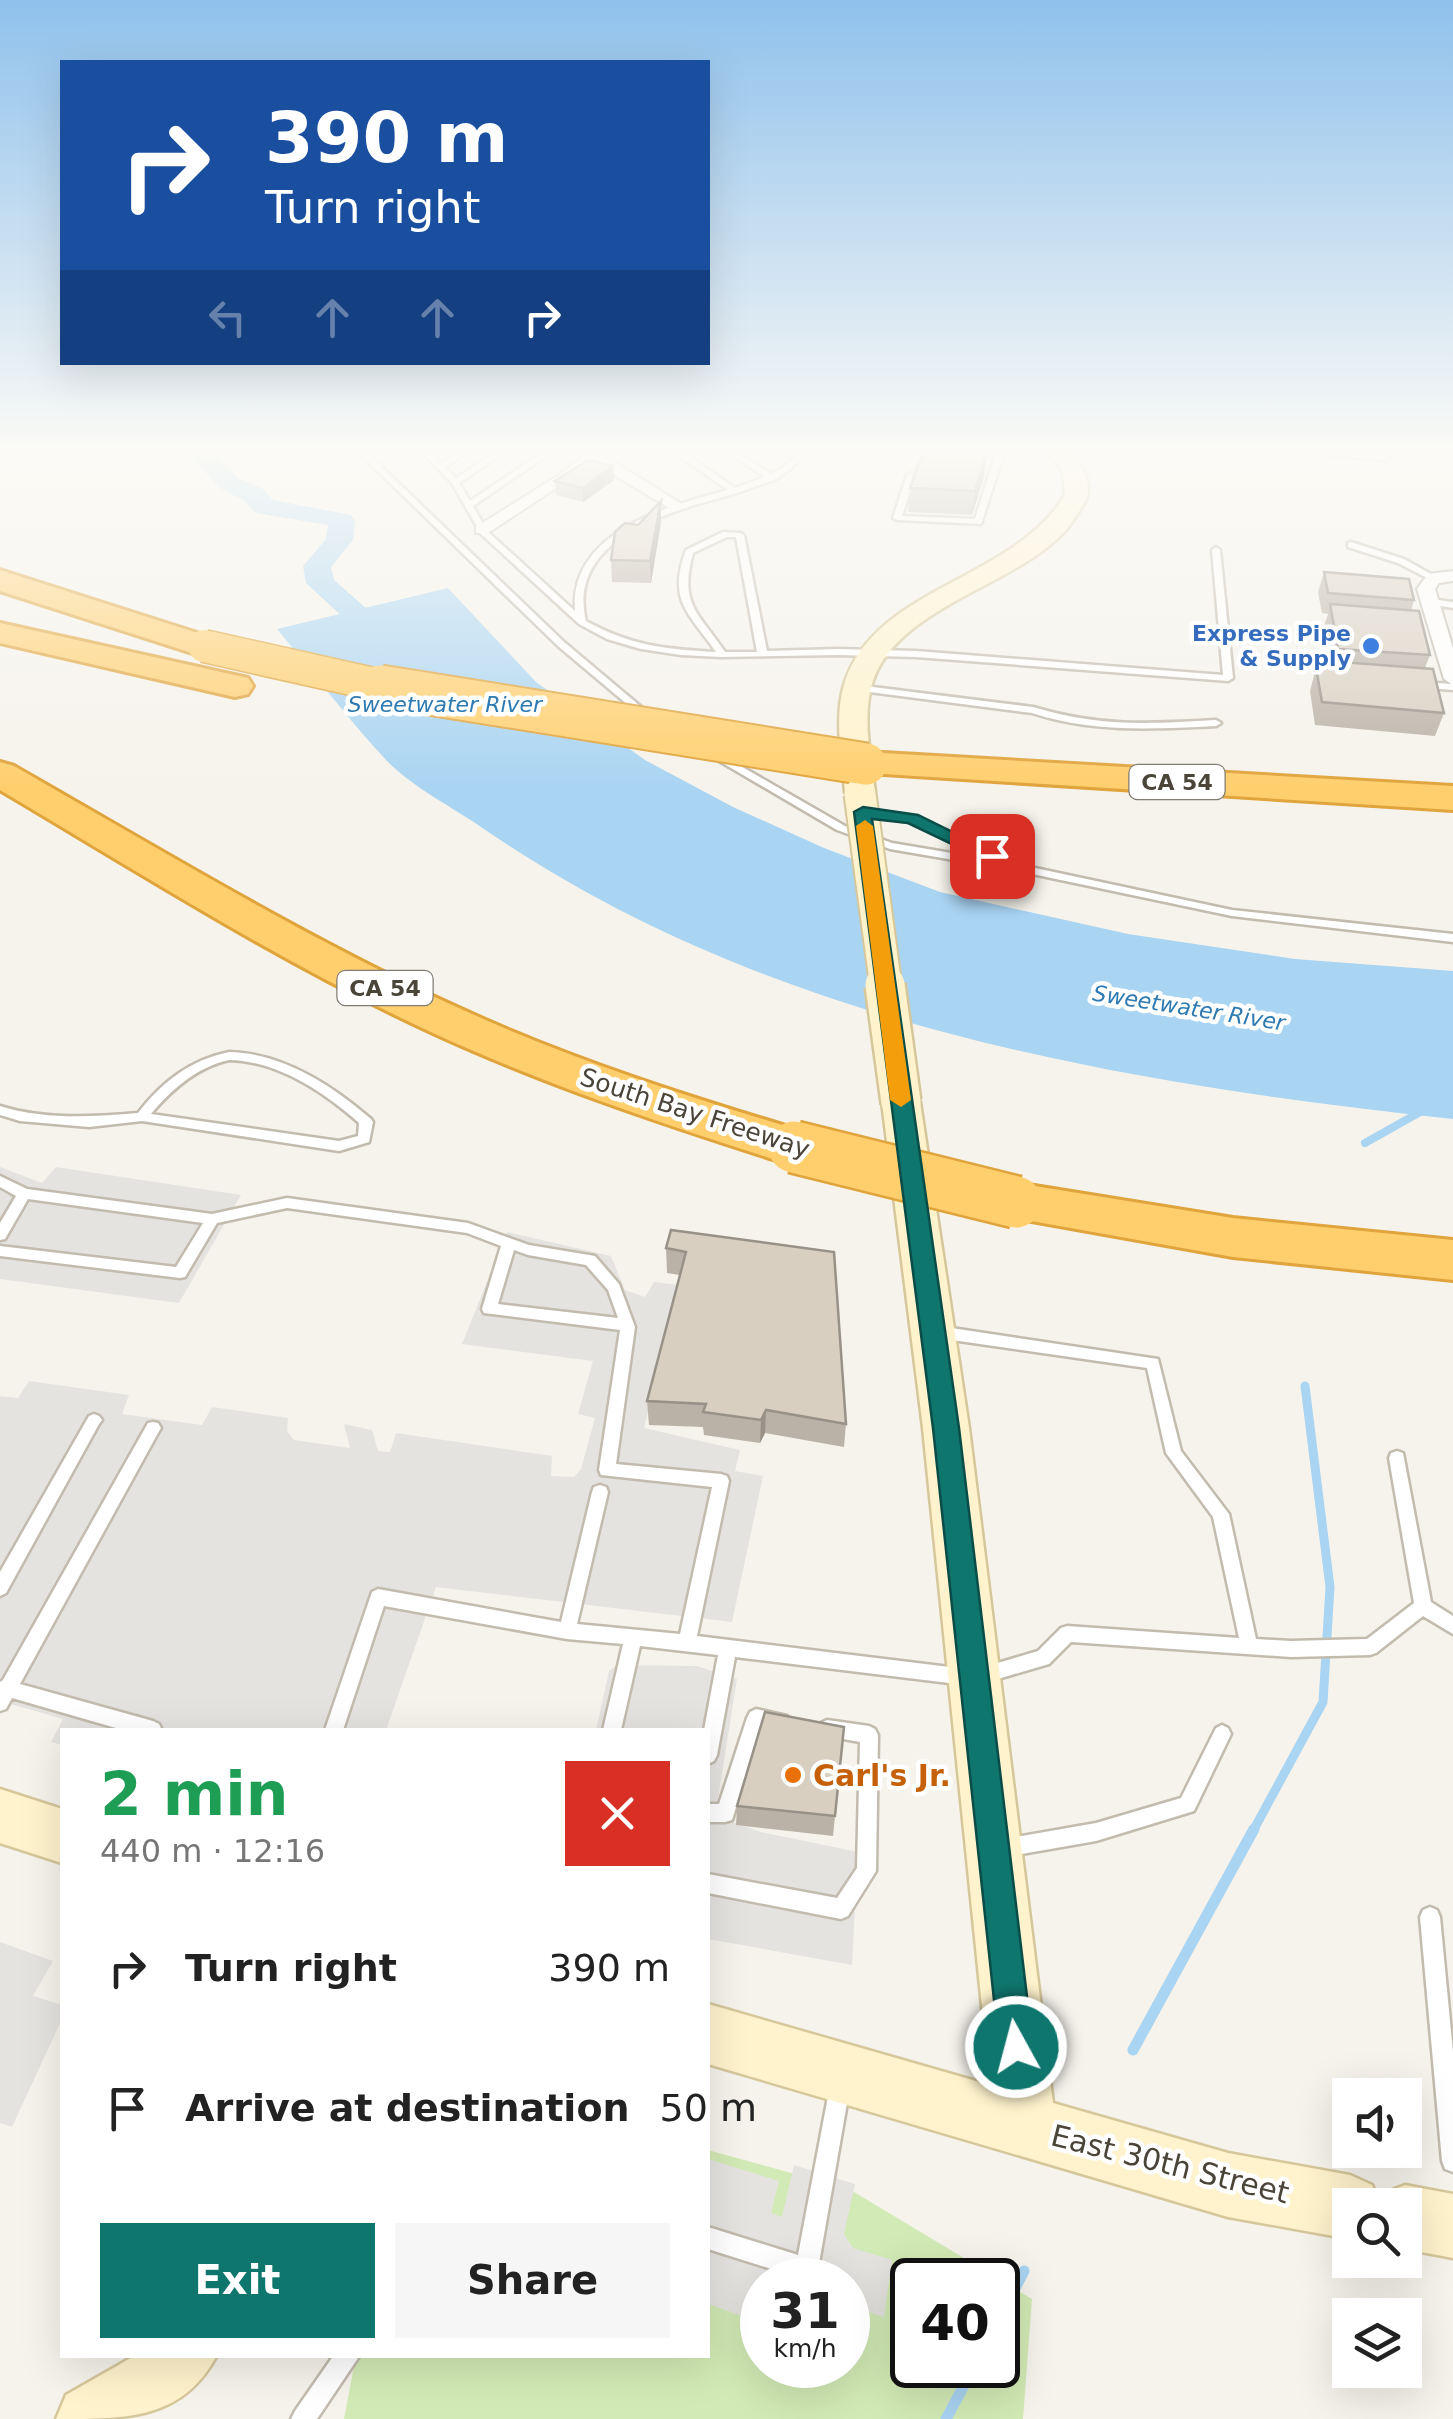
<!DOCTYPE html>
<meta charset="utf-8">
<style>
:root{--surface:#fff;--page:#f6f6f6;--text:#222;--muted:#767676;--accent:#0f766e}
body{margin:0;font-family:"DejaVu Sans",sans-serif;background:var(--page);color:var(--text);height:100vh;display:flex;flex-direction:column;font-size:38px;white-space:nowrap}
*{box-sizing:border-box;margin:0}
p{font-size:32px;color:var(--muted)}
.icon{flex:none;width:55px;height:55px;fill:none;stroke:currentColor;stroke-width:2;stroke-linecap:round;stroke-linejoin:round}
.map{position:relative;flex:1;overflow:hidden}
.panel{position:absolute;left:60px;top:1728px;width:650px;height:630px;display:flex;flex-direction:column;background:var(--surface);border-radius:0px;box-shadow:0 10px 40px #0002}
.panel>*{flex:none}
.top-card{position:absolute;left:60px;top:60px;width:650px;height:305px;border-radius:0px;box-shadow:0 10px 40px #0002;background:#1a4fa0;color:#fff;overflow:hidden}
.buttons{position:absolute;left:1332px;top:2078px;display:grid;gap:20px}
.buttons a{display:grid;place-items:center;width:90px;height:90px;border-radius:0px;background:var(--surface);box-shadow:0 10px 40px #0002;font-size:50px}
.speed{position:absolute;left:740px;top:2258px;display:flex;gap:20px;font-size:50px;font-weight:700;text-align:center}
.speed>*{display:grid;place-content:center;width:130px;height:130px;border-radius:50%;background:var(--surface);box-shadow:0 10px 40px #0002;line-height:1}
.speed small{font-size:25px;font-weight:400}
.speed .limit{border:5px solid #111;border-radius:15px;background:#fff;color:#111}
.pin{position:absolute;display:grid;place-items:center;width:85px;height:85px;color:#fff;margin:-42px;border-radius:20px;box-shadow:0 5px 15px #0006}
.me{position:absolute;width:110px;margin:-55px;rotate:353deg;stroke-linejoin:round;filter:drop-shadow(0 0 8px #0008)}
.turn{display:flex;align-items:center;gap:35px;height:210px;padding:0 40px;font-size:45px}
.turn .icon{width:130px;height:130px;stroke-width:2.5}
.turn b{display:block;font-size:70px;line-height:85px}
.lanes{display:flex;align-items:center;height:95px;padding:0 40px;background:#0003;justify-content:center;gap:50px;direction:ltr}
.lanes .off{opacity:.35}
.round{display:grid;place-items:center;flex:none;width:105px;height:105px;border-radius:0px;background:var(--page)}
.headline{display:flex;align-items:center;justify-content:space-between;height:170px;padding:0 40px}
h1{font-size:60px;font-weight:700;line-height:75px;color:#1e9e55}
.action{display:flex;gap:20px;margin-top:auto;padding:20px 40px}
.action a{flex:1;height:115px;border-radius:0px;background:var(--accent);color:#fff;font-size:40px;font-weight:700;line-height:115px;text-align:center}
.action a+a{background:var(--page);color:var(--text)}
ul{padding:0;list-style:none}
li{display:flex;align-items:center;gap:30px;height:140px;padding:0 40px}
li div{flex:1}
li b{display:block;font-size:38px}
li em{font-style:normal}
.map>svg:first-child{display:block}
.green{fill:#d2eab5;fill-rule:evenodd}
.parking{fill:#e5e3e0}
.water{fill:#a9d4f2}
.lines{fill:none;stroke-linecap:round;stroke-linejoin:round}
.stream-far2{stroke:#a9d4f2;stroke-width:8}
.stream-far1{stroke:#a9d4f2;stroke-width:9}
.stream{stroke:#a9d4f2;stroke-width:11}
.river{fill:#a9d4f2;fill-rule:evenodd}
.lane-casing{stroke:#c2bbae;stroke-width:5}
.street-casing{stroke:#c2bbae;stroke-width:4}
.secondary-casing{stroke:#d6c79b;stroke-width:5}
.highway-casing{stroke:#e0a43c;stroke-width:6}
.lane{fill:#fff;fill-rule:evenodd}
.street{fill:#fff;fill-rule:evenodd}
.secondary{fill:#fff3cd;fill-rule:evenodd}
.highway{fill:#ffcf6e;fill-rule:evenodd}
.secondary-bridge-far1-casing{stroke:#d6c79b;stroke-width:35;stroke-linecap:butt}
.secondary-bridge-casing{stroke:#d6c79b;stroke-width:44;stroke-linecap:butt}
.highway-bridge-far2-casing{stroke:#e0a43c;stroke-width:35;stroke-linecap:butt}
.highway-bridge-far1-casing{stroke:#e0a43c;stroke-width:45;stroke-linecap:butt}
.highway-bridge-casing{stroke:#e0a43c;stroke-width:56;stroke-linecap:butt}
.secondary-bridge-far1{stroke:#fff3cd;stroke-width:31}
.secondary-bridge{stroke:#fff3cd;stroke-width:39}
.highway-bridge-far2{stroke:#ffcf6e;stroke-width:32}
.highway-bridge-far1{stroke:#ffcf6e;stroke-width:41}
.highway-bridge{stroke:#ffcf6e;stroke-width:51}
.wall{fill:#bab2a6}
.shaded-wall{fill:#979187}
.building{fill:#d8cfc1;stroke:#979187;stroke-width:2.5}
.route{fill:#0f766e;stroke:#0a4d48;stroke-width:2.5}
.slow{fill:#f59e0b}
.shop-dot{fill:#3f7fe0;stroke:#fff;stroke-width:4}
.food-dot{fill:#e8710a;stroke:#fff;stroke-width:4}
.labels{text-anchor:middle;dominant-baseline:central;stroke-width:9;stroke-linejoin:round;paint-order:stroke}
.far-shop-label{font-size:22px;font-weight:bold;fill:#366cbe;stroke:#fff;text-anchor:end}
.far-water-label{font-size:22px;font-style:italic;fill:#2e7ab2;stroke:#fff}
.shield{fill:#fff;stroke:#817c74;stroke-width:2.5}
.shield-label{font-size:22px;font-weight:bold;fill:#4b4439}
.street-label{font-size:25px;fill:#4b4439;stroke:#fff}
.near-food-label{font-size:30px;font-weight:bold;fill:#c56008;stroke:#fff;text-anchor:start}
.near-street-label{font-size:30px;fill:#4b4439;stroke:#fff}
</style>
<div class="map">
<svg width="1453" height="2419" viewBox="0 0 1453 2419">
<rect width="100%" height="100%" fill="#f6f3ec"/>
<path class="green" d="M708,2150l141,39 183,110 -9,120h-679l12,-64h352zM762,2280h86v85h-86zM912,2280h86v85h-86z"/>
<path class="parking" d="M0,1167l42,16 14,-16 185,28 -62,108 -179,-24z
M507,1232l104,24 14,34 20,7 9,-15 26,3 -36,143 96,22 -5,21 28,5 -31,146 -296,-35 -50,143h-324v15l-11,-3 12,-23 -63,-18v-305l18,2 11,-17 100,14 -7,19 80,11 10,-18 76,11 -1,13 7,9 56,8 -6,-24 28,6 6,21 12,1 6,-19 156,23 -1,20 23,1 7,-8 14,-51 -17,-4 15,-53 -131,-17z
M617,1665l80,1 40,13 -20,126 11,15 33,12 97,20 -6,113 -144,-26v-209h-112l13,-59z
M0,1942l53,19 -20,35 29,9v14l-50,108 -12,-4z
M708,2159l71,22 -8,32 11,4 12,-52 61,19 -11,50 9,14 39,12 -8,57 -31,-10 -5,17v-44h-86v43l-54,-19z"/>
<path class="water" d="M448,588l88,94 109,78 88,47 91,41 116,44 188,42 167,25 158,12v148c-334,-36 -684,-95 -966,-288 -31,-22 -72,-42 -99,-69 -39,-41 -74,-89 -111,-133z"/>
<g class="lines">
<path class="stream-far2" d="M1365,1143l57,-32"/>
<path class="stream-far1" d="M1253,1831l70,-129 7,-115 -25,-201"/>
<path class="stream" d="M1133,2050l121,-221
M998,2321l26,-50
M946,2419l29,-54"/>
<path class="river" d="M185,450h26l27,28 25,11 10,11 78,15 4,6 -2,19 -22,27 3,13 75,66 4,6 -4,6h-22l-81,-75 -3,-17 23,-27 2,-14 -72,-12 -11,-12 -25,-13z"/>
<defs>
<path id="lane" d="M356,450h8l200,192 82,69v4h-6l-82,-69z
M419,450h8l14,13 20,-13h9l-25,17 11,11 44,-28h9l-50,33 11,18 76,-51h9l-82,56 14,25 88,80c-6,-80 94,-105 153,-121l-57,-40h9l55,38 30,-11 -41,-27h9l38,24 13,-7 18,-17h8l-21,20 -14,10c-15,4 -30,11 -45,15 -58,16 -164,43 -144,126 46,25 78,28 130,31 -27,-39 -49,-51 -30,-102l37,-18 17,1 4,2 23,116 71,-2 78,2 307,24 -11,-125 4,-3 4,3 13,128 -5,3 -312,-24 -78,-2 -117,2 -40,-2 -40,-6 -34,-10 -28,-15 -98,-90 -29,-51zM727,537h9l21,115h-32c-27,-40 -46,-47 -32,-99z
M997,450h8l-24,74 -84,-4 -4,-2 14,-43 4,-2 4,2 -13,41 73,3z
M1288,450h30l68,6 4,2 -4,2 -94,-8z
M1351,542l53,17 34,19 -7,2 -33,-17 -50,-16v-4z
M1430,599l23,3v6l-26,-4 -1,-2z
M1419,682l34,2v6l-37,-3 -2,-2z
M857,685l176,22c66,20 115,17 183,13l5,3 -5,3c-63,3 -124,7 -184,-13l-178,-23v-4z
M718,753l127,73 47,17 101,17 -84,-38 -46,-7 -5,-3 1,-2 57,7 105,48 211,45 221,24v8l-221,-26 -214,-45 -128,-22 -53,-19 -123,-72 -1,-2z
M229,1052c53,1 103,33 142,67l2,3 -4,20 -30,9 -197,-30 -53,6 -69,-6 -20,-6v-9c45,14 92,11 138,7 24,-31 52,-53 91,-61zM229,1060c48,1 95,32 130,63l-1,13 -19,5 -188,-27c21,-25 46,-47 78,-54z
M0,1176l27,13 185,25 75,-16 181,25 61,22 66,11 24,28 16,43 -19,137 105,10 6,2 2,5 -32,155 277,34 64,-19 23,-23 6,-2 172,12 -26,-121 -47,-64 -19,-85 -209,-30 -5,-2 -2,-4 2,-4 5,-2 220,33 23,92 48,63 27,125 35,2 76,-2 47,-36 -25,-145 2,-5 6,-2 6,2 28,149 22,14v18l-30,-18 -47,37 -6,2 -79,2 -220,-15 -22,22 -75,22 -239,-29 -18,98 -3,6 -6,3v-34h-4l14,-75 -78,-9 -19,84h-18l20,-86 -56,-5 -183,-33 -41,124h-18l47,-138 6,-3 183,33 31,-130 2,-5 6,-2 6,2 2,5 -31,132 103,10 32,-147 -111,-12 -2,-5 21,-140 -136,-17 -2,-4 19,-63 -34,-13 -180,-25 -70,15 -32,54 -5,1 -180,-22v-10l176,21 27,-44 -175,-24 -23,40 -5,1v-17l16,-27 -16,-9zM514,1250l14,5 58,10 22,25 10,28 -120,-14z
M94,1414l5,2 3,4 -3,4 -93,169 -6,3v-24l89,-156z
M153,1422l5,1 3,5 -3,5 -138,251 133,37 6,3 3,6h-39l-111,-32 -6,11 -6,2v-29l3,-2 145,-257z
M756,1709l31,7 3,6 -3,6 -6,3 -19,-4 -30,93 -7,2h-17v-18h11l28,-86 3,-6z
M827,1720l42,6 6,3 3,6 -2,136 -28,45 -7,3 -133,-26v-19l129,24 20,-30 3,-126 -39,-7 -3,-6 3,-6z
M1222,1725l6,3 3,6 -37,77 -98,30 -92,16 -7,-2 -2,-7 2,-7 7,-2 92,-16 85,-25 35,-70z
M1430,1907l7,3 3,7 13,135v120l-8,-3 -3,-8 -22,-244 3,-7z
M840,2076l7,3 3,7 -32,183 -3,8 -9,3 -98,-31v-22l90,28 32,-169 3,-7z
M334,2355h26l-43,64h-26l4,-8z"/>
<path id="street" d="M591,450h17l-5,5 82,51 -14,3 -77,-46 -106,70h-12v-6l83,-52z
M1453,571v10l-14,2 -4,6 18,59v37l-9,-6 -27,-90 11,-15z"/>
<path id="secondary" d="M1047,450h22c12,15 24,31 17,50 -8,13 -16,28 -28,38 -52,50 -164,72 -186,146 -10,33 -1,74 3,108l-4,6h-22l-4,-6c-3,-34 -11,-73 -1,-107 29,-98 170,-104 221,-190l-2,-23z
M901,1089l13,4 6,9 49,326 84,675 175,50 122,22 22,10 8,17 2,-8 23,-9 48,9v64l-48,-9v-44h-55v34l-122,-22 -520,-153v-60l282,81 -67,-657 -41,-326 6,-9z
M0,1789l62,20v54l-62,-20z
M136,2355h81c-34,64 -88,64 -161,64l10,-24z"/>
<path id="highway" d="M0,570l216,69 6,7 -6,7 -12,4 -12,-4 -192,-62z
M0,623l248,55 5,8 -5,8 -13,3 -235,-54z
M866,752l587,34v24l-601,-38 -5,-8 5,-8z
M0,762l14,4c147,84 293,173 447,243 113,52 232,89 351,125l7,13 -7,13 -18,5 -18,-5c-116,-37 -232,-76 -343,-127 -150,-69 -291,-159 -433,-243z
M1016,1183l217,35 220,22v40l-220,-23 -235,-42 -8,-13 8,-13z"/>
</defs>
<use href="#lane" class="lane-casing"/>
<use href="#street" class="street-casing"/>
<use href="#secondary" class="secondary-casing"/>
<use href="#highway" class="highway-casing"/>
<use href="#lane" class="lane"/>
<use href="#street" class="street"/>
<use href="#secondary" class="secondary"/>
<use href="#highway" class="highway"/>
<defs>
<path id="secondary-bridge-far1" d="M860,794l26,193"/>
<path id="secondary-bridge" d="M885,985l16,117"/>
<path id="highway-bridge-far2" d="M204,646l192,43"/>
<path id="highway-bridge-far1" d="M380,686l486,78"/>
<path id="highway-bridge" d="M794,1147l222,55"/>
</defs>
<use href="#secondary-bridge-far1" class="secondary-bridge-far1-casing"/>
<use href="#secondary-bridge" class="secondary-bridge-casing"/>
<use href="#highway-bridge-far2" class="highway-bridge-far2-casing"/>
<use href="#highway-bridge-far1" class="highway-bridge-far1-casing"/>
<use href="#highway-bridge" class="highway-bridge-casing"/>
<use href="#secondary-bridge-far1" class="secondary-bridge-far1"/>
<use href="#secondary-bridge" class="secondary-bridge"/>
<use href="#highway-bridge-far2" class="highway-bridge-far2"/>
<use href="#highway-bridge-far1" class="highway-bridge-far1"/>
<use href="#highway-bridge" class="highway-bridge"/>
</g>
<path class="wall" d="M977,451l10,1 -3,24 -12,39 -64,-3 2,-24z
M614,480l-31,22 -27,-7 -1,-14z
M661,522l-10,61 -39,-1 -1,-22 27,-35z
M1324,572l90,28 -3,11 19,44 -5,13 19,45 -9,23 -120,-11 -5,-34 6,-23 15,1 -7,-43 4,-12 -6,-1 -4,-21z
M671,1230l175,194 -2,23 -79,-14 -5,10 -56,-8 -1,-8 -54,-2 -2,-24 33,-126 -13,-2 -1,-25z
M844,1727l-11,109 -97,-11 1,-19z"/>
<path class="shaded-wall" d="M987,452l-3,24 -12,39 3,-24z
M613,466l1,14 -31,22v-14z
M661,501v21l-10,61 -1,-22z
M766,1410l-1,23 -5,10 1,-23z"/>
<path class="building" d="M930,450h45l12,2 -12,39 -65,-3 9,-26z
M588,460l25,6 -30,22 -28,-7z
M661,501l-11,60 -39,-1 4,-28 10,-9 13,2z
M1324,572l85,7 5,21 -86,-7z
M1330,604l89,7 11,44 -92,-6z
M1341,662l92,7 11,44 -122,-11 -6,-34 26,2z
M671,1230l163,22 12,172 -80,-14 -5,10 -58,-8 3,-8 -59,-3 39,-149 -20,-4z
M765,1712l79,15 -9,89 -98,-10z"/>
<linearGradient id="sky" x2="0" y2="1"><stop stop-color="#8fc1ec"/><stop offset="0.57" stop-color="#fbfaf6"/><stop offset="1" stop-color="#fbfaf6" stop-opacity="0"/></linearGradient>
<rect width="1453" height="789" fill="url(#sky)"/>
<path class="route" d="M863,807l55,8 83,41 -3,4h-13l-77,-37 -36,-4 87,609 74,619 -5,12 -12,5 -12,-5 -5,-12 -66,-619 -79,-616z"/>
<path class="slow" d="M865,820l8,6 38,274 -10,7 -11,-7 -34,-274z"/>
<circle class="shop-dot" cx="1371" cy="646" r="10"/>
<circle class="food-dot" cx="793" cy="1775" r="10"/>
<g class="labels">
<g class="far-shop-label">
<text x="1351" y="633">Express Pipe<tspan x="1351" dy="25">&amp; Supply</tspan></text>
</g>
<g class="far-water-label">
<text x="445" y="704">Sweetwater River</text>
<text transform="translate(1189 1008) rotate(9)">Sweetwater River</text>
</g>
<g class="shield">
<rect x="1129.5" y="765" width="95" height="34" rx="8"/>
<rect x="337.5" y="971" width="95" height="34" rx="8"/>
</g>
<g class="shield-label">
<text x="1177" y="782">CA 54</text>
<text x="385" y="988">CA 54</text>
</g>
<g class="street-label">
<text transform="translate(695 1113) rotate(18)">South Bay Freeway</text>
</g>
<g class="near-food-label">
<text x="813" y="1775">Carl's Jr.</text>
</g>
<g class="near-street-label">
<text transform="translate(1170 2164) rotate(14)">East 30th Street</text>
</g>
</g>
</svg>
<div class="buttons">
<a><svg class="icon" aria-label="sound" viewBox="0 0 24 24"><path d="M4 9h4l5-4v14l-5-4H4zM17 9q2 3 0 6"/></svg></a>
<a><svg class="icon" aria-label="search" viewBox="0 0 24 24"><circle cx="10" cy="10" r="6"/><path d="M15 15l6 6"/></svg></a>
<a><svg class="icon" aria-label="layers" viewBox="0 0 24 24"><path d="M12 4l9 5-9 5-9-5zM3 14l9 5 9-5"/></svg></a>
</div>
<div class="speed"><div>31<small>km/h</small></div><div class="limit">40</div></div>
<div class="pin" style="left:992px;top:856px;background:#d93025"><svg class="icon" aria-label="arrive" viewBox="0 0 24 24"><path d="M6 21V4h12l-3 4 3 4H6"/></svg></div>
<svg class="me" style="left:1016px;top:2047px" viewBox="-20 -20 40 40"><circle r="17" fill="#0f766e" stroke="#fff" stroke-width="3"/><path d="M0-11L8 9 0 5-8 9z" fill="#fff"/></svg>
<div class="top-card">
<div class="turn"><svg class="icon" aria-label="right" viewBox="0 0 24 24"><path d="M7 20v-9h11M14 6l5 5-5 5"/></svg><div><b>390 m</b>Turn right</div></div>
<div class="lanes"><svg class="icon off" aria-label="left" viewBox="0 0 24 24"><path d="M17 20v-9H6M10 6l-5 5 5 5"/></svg><svg class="icon off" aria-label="ahead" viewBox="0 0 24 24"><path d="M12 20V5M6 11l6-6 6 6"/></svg><svg class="icon off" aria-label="ahead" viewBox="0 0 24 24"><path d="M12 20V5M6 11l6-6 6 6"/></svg><svg class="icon" aria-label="right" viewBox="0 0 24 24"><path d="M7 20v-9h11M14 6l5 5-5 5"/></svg></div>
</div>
<section class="panel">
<div class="headline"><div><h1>2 min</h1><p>440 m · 12:16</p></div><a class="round" style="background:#d93025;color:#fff"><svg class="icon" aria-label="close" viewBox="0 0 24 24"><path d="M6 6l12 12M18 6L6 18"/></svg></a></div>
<ul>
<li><svg class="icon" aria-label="right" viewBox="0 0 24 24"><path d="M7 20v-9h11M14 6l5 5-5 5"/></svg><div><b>Turn right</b></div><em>390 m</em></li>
<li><svg class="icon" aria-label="arrive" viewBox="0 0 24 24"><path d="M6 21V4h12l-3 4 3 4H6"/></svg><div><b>Arrive at destination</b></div><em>50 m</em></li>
</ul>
<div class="action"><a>Exit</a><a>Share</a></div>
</section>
</div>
